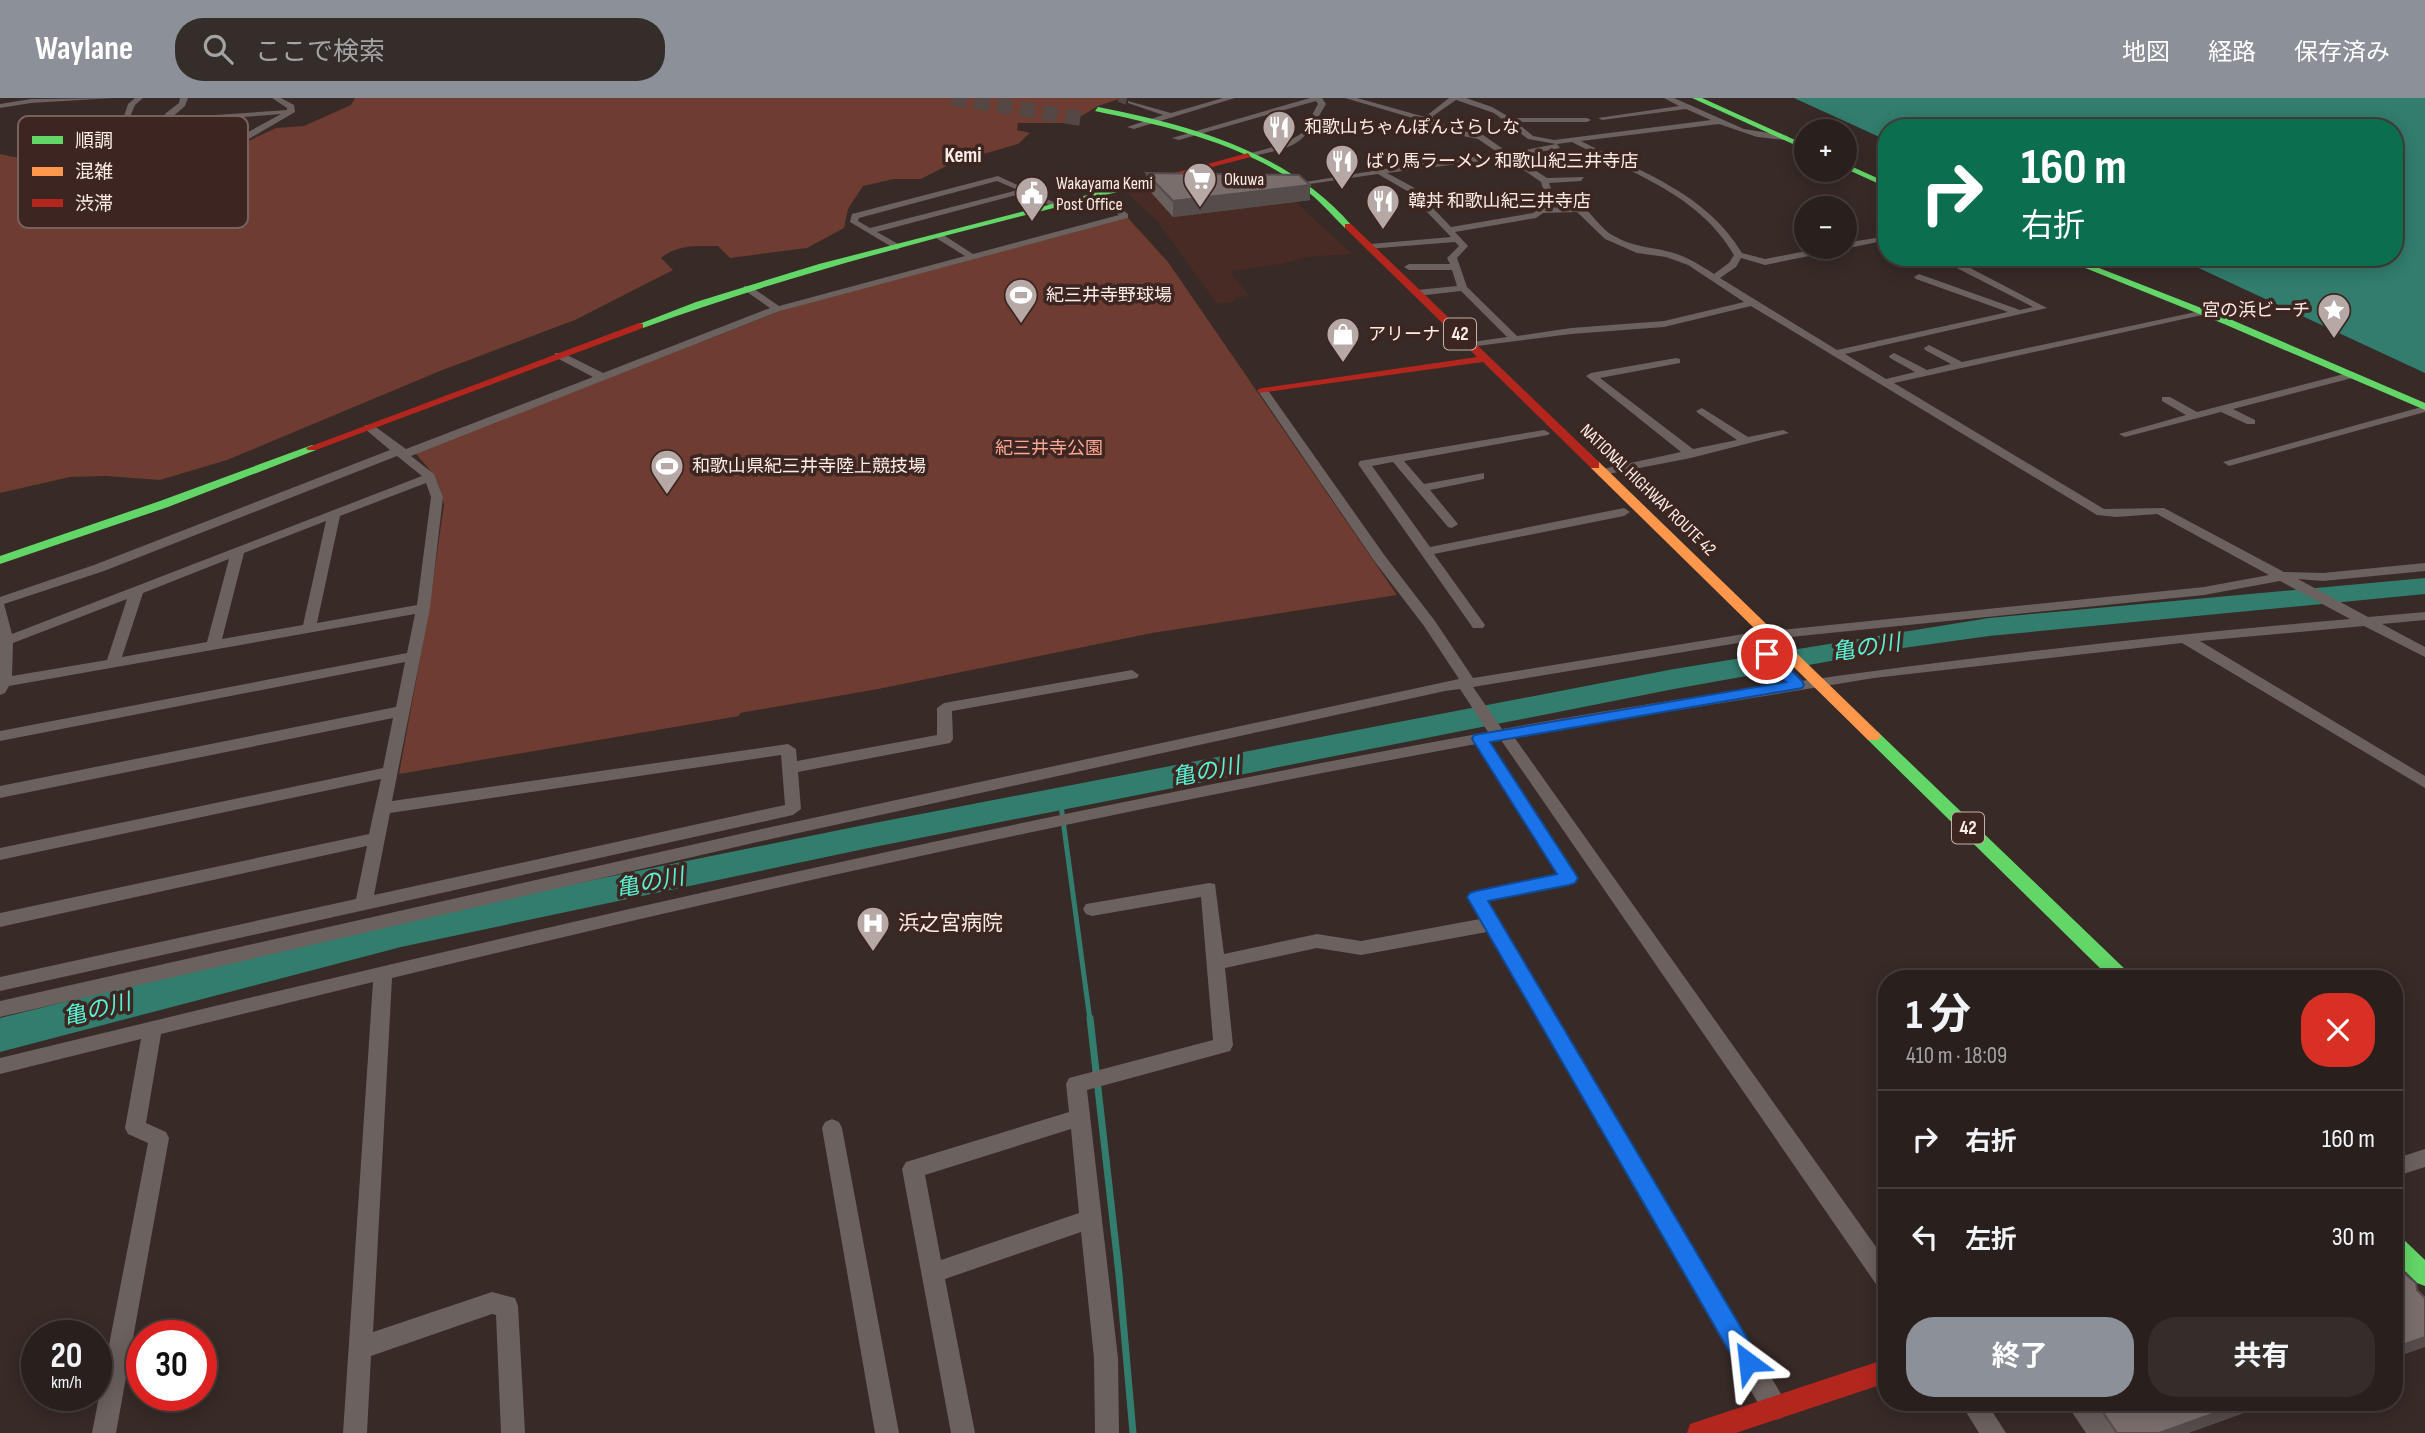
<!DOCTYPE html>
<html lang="ja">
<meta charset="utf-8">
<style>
:root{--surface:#29201d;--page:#352d2a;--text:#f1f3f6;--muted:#a5a3a4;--line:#453e3b;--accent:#8c9099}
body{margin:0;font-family:"Sofia Sans Condensed","Noto Sans JP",sans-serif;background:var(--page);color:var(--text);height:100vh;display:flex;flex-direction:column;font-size:26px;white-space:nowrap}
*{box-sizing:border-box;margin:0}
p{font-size:23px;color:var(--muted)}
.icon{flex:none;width:38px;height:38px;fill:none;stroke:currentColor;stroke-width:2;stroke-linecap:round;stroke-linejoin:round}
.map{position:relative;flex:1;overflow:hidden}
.details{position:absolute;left:1878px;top:872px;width:525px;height:441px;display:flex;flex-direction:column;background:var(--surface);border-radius:28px;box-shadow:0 4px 18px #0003,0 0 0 2px var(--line)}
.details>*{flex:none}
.banner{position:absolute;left:1878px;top:21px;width:525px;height:147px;border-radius:28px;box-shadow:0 4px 18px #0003,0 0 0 2px var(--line);background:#0b6e4f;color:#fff;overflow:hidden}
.fabs{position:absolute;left:1794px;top:21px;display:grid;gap:14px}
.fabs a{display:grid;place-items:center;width:63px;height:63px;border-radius:50%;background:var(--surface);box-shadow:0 4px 18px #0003,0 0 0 2px var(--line);font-size:35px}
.speed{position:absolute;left:21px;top:1222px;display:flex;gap:14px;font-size:35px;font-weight:700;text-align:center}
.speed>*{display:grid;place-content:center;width:91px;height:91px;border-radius:50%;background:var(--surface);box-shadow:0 4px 18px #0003,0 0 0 2px var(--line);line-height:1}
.speed small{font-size:18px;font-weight:400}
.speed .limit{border:10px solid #d22;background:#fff;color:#111}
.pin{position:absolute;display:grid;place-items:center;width:60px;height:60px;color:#fff;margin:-30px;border:4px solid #fff;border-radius:50%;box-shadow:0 2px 7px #0007}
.me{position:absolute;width:77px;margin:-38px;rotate:330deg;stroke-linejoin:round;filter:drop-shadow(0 0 5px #0008)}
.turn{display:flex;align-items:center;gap:24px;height:147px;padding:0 28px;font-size:32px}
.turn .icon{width:91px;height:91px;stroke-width:2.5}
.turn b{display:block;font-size:49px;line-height:60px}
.round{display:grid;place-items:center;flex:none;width:74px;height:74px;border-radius:28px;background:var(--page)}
.overview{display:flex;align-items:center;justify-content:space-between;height:119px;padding:0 28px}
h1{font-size:42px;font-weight:700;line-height:52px}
.button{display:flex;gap:14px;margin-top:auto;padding:14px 28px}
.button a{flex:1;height:80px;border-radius:28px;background:var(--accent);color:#fff;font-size:28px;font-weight:700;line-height:80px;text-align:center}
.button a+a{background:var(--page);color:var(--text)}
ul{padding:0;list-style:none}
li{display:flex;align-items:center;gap:21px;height:98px;padding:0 28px;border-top:2px solid var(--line)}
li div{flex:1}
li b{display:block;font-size:26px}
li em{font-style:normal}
header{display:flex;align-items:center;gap:42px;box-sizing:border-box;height:98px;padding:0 35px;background:var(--accent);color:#fff}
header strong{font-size:33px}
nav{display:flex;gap:38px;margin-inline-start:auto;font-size:24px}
.search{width:490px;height:63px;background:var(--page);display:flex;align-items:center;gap:18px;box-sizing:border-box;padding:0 24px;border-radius:28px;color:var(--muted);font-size:26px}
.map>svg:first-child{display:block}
.built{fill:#472b24}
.green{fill:#6e3c31}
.water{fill:#327d6e}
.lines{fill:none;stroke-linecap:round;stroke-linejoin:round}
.stream-far1{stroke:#327d6e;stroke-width:5}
.stream{stroke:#327d6e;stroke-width:7}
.river{fill:#327d6e;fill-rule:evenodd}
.street-tunnel{stroke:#544744;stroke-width:8;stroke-dasharray:8 4.5;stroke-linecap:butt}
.highway-tunnel{stroke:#544744;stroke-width:15;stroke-dasharray:15 8;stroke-linecap:butt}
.street{fill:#6b615f;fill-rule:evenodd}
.fast{fill:#63d668;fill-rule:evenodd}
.slow{fill:#ff974d;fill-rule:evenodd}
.jam{fill:#b3261e;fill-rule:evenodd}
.wall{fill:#695f5d}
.shaded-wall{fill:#554d4c}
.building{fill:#7a6e6c;stroke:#554d4c;stroke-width:2}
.route{fill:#1a73e8;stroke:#114b97;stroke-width:2}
.labels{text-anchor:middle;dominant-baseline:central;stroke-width:7;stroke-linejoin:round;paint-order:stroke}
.far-poi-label{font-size:18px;fill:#fbece8;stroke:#3d2621;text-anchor:start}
.far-park-label{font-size:18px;fill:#fda692;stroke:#3d2621}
.far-street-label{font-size:18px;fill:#fbece8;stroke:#3d2621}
.shield{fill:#3d2621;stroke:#c2b1ac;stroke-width:2}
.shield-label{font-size:19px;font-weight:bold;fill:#fbece8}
.far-quarter-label{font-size:21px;font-weight:bold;fill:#fbece8;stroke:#3d2621}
.poi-label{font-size:21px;fill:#fbece8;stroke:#3d2621;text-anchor:start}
.water-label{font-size:23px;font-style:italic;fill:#58f1d4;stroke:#3d2621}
.key{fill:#3d2621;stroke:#76615d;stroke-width:2}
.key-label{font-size:19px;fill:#fbece8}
</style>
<header>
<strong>Waylane</strong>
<div class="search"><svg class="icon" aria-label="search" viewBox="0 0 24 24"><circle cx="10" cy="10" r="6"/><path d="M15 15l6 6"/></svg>ここで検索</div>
<nav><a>地図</a><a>経路</a><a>保存済み</a></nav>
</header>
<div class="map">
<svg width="2425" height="1335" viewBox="0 0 2425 1335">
<rect width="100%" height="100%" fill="#372a27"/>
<path class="built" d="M1142,88l140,3 70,65 -46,3 -24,7 -52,7 19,25 -13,2 -3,4 -16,2 -60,-83 -33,-31z"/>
<path class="green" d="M355,0h767l-24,8 -28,17h-52l-1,7 13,3 -12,11 -66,19 -31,16h-27l-31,7 -15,23 -4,19 -37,20 -77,10 -12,-12c-21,0 -40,-2 -57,12l12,12 -98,50 -135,51 -213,89 -67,20 -54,-4 -36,1 -70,16v-339l23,5 -3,8 21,1 15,6 10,9 45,2 -31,27c32,3 77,-2 98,-30l-26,-4 6,-8 86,-27 32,-15 28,-2 47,-21z
M1128,120l40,44 229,333 -245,38 -274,56 -138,24 -1,3 -340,58 29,-159 16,-110c-4,-24 -13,-35 -29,-52l376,-146z"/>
<path class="water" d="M1794,0h631v275l-250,-116h219v-129h-508v12z"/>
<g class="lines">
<path class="stream-far1" d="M1060,700l30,222"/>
<path class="stream" d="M1090,920l29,256 14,159"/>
<path class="river" d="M2425,480v16l-436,42 -86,12 -229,41 -810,160 -463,98 -401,105v-34l401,-99 463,-94 810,-156 315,-51z"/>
<path class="street-tunnel" d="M1119,0l11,4"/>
<path class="highway-tunnel" d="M952,0l132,21"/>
<path class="street" d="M114,0l-83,5 -31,5v-4l31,-5z
M135,0h8l-8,7 -6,14h-6l5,-15z
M180,0h8l-3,8 -14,12 116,-8v-2l-15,-10h9l13,7 1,7 -48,28 -55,14 -20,8 -4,-2v-6l-18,-8 16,-33 13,-10zM281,16l-40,22 -64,19 -2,-4 -17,-6 11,-22z
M1223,0h12l-101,31 -7,-2 36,-12 -35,-12v-2l43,12z
M1310,0h12l4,6c-26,45 -29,42 -78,53l-4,-2 40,-11 18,-11 16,-29 -2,-3 -137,39 -7,-2z
M1345,0h12l68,19 24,-19h17l26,9 19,11h76l4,2 -4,2h-71l17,14 21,4 157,-20 -25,-11 -84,11 -4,-2 81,-12 -15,-8h10l70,31 44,7 -3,4 -28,-3 -38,-13 -138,17c60,31 125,52 161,112l23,6 62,-12h17v-4l32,-5v4l-3,1 -108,22 -24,-7 -5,9 -16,11 117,72 171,-38 -92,-33 -2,-2 5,-3 101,36 13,-3 -86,-44 -32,4 -2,-2 5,-3 33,-4 96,50 -202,46 41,25 29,-7 -25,-14 -1,-2 5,-3 33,17 24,-6 -26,-14 -1,-2 5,-3 33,17 243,-52 2,2 -5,3 -308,68 210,126 60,-1 120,64 39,1 102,-10v8l-102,10 -25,-2 70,38 57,-5v8l-43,4 43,23v10l-61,-31 -164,15 225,135v12l-243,-145 -308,35 -360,59 372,524v29l-8,-3 -377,-547 -12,2 89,137 -3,4 -6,2 -82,16 297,498 3,9 -3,9 -9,3 -9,-3 -279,-485 -126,23 -44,-7 -92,20 8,77 -3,6 -143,39 31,268 1,75h-24l-1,-75 -13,-126 -136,47 30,154h-24l-49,-264 4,-7 163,-50 -3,-28 3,-6 144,-38 -12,-143 -109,19 -6,-2 -3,-5 3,-5 123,-21 6,1 9,70 93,-20 44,7 119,-22 -13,-22 3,-5 88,-17 -82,-131c-364,67 -725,147 -1084,234l-19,354 119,-40 23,6 3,8 7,127h-24l-5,-118 -4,-1 -121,42 -4,77h-24l30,-451 -212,52 -15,89 20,9 3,6 -53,295h-24l56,-290 -20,-9 -3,-6 16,-89 -141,35v-16c494,-120 988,-236 1488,-326l-28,-43 -15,2 -674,148 -771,178v-16l771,-174 688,-148 -35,-53 -49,-64 -117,-171 1,-2h8l118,167 50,65 38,57 277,-45 454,-46 65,-12 -112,-61 -41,3 -19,-2 -346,-209 -87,21 -93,7 -117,15v-4l4,-1 49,-7 -46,-46 -44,5 -5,-3 5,-3 40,-4 -5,-16h-43l-5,-3 5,-3h41l-3,-6 12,-12 -4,-4 -88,7 -1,-2 4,-3 81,-7 -44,-46 -29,-17 -75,11 -4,-2 128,-21 73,-8 -22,-15 -30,-6 -22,-11zM1456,2l38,13 34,26 28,5 -47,9 -26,-18 -30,-6 -20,-10v-3zM1572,44c59,31 127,52 162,113l-5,8 -15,11c-14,-9 -28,-18 -44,-22 -22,-6 -34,-4 -56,-16 -14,-7 -23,-25 -36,-33 -12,-7 -25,-4 -29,-20l32,-2 3,-4 -37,1 -32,-21 45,-9 -3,-4zM1506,60l35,24c4,17 16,19 31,25l-31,1 -8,5 -82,14 -38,-40 -26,-14zM1577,114l28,27 32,14 29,4 22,8 56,37 -80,19 -93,7 -54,8 -50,-49 -10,-29 11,-12 -13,-14 81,-14 7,-5zM2280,483l70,38c-285,25 -565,59 -848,110l-29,-42 277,-46 454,-46zM1071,1031l8,84 -138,47 -16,-85z
M998,78l62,29 -7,2 -29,-14 -147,39 23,13 1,2 -4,3 -47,-28 2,-8zM997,83l21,9 -148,38 -12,-7 1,-3z
M1098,93l30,23v4l-348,93 -369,145 23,18 9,23 -13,111 -38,193 396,-57 8,5 1,12 140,-26v-27l7,-5 188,-33 7,5 -2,3 -185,33 1,28 -3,4 -152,29 3,37 -8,6 -793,176v-14l356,-78 11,-53 -367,81v-14l369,-79 12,-55 -381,81v-12l383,-80 10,-50 -393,80v-12l396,-79 9,-45 -405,79v-10l407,-78 8,-39 -406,72 -4,7 -5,2v-98l94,-32 296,-115 -25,-21v-4h8l33,24 187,-72 -38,-20v-4h8l40,20 167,-65 -26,-18v-4h6l29,20 186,-50 -29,-18v-4h6l31,20 146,-39 -24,-20 -1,-2zM397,358l25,20 -410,158 -8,-30 100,-33zM426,385l5,14 -14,108 -100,18 23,-107zM326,423l-23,104 -81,14 22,-86zM229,461l-22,83 -85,15 21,-64zM127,501l-20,61 -95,16 1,-33zM781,657l4,50 -411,90 16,-82z
M1676,260l4,1v4l-80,15 93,71 44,-9 -39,-27 -2,-2 6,-3 46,29 35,-7 6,3 -98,25 -93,18v-6l83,-18 -95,-76 5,-3z
M2352,274l5,3 -1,2 -123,32 22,11v4h-8l-26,-12 -96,25 -6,-3 67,-19 -24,-14v-4h8l27,15z
M2425,308v6l-196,54 -6,-4z
M1544,332l6,3 -2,2 -144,26 20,23 60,-11v6l-54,11 28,34 -6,4 -4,-1 -55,-65 -21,4 58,81 194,-39 6,4 -6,4 -190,38 51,71 -2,3h-10l-115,-164 2,-3z
M832,1021l7,3 3,6 57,305h-24l-53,-305 3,-6z
M2425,1051v18l-31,10v-18z
M1960,1304h26l20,31h-27z"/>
<path class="fast" d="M1692,0h10l104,47v5z
M1098,9c92,18 191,45 254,119l-7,2c-14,-14 -27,-29 -43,-41 -60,-44 -136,-61 -207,-76z
M1844,65l42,19v5l-42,-19z
M1134,85l3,4c-166,42 -333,82 -494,141l-9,-2 62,-24 123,-38z
M2058,159h13l161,63 193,83v7l-201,-86z
M312,347l4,1v4l-148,57 -168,57v-8l160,-55z
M1873,633l5,1 251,241 2,5h-21l-242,-238 -3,-4 3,-4z
M2394,1137l8,3 23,22v26l-8,-3 -23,-23z"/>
<path class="slow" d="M1595,363l4,1 279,270 3,4 -3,4h-10l-277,-272v-6z"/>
<path class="jam" d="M1248,55l3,4 -117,30 -4,-2z
M1345,126h6l248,238v6h-8l-108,-106 -224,31v-4l4,-1 214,-31 -132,-129z
M639,225l4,1v4l-327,122h-8l-2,-2z
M1886,1261v24l-150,50h-49l3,-9 9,-3z"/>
</g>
<path class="wall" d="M1146,75l164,27 -137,17 -26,-29z
M2065,1304h209l-86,31h-102z"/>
<path class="shaded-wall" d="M1310,87v15l-137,17v-16z
M2425,1239v10l-31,11v-10z
M2246,1304h28l-86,31h-29z"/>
<path class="building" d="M1146,75l153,2 11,10 -137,16z
M2394,1166l22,19 1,7 8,8v39l-31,11z
M2096,1304h150l-87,31h-42z"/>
<path class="route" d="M1767,552l5,1 30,30 2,4 -2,3 -312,54 88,136 -3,5 -6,2 -81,16 268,452 4,9 -4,8 -8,4 -8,-4 -273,-473 3,-4 6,-2 81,-17 -85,-135 2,-4 312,-53 -26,-28z"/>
<defs>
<symbol id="restaurant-pin" viewBox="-11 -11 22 30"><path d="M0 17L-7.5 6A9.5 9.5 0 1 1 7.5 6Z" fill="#b6a8a4" stroke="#3d2621"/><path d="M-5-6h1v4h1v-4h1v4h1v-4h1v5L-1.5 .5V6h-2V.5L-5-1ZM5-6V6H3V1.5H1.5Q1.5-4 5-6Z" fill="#fff"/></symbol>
<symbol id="supermarket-pin" viewBox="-11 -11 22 30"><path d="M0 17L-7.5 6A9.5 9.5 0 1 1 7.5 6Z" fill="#b6a8a4" stroke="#3d2621"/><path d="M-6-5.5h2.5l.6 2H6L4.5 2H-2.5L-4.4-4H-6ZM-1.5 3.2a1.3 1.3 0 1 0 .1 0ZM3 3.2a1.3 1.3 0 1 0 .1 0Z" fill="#fff"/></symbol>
<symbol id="civic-pin" viewBox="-11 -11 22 30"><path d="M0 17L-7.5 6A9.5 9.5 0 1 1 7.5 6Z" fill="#b6a8a4" stroke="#3d2621"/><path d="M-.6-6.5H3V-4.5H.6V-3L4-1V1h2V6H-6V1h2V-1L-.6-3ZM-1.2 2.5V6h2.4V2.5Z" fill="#fff"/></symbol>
<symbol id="stadium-pin" viewBox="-11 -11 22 30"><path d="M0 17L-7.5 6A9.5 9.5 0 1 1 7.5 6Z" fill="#b6a8a4" stroke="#3d2621"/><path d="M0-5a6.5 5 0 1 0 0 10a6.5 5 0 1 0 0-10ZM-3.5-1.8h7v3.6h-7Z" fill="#fff"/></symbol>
<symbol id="sight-pin" viewBox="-11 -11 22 30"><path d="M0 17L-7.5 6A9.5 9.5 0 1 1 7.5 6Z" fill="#b6a8a4" stroke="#3d2621"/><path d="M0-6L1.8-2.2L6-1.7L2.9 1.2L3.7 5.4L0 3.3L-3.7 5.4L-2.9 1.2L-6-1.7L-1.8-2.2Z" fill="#fff"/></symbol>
<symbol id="shop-pin" viewBox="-11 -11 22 30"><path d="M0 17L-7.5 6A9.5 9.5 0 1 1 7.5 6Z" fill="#b6a8a4" stroke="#3d2621"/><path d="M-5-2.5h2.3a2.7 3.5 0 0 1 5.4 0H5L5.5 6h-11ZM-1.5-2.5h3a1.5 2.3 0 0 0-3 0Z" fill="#fff"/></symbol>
<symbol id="hospital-pin" viewBox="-11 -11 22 30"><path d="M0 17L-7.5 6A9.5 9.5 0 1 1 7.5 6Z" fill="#b6a8a4" stroke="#3d2621"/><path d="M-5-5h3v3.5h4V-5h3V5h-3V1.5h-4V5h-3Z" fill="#fff"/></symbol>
</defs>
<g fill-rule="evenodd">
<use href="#restaurant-pin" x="1260" y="10" width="38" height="52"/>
<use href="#restaurant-pin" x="1323" y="44" width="38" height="52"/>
<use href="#supermarket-pin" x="1181" y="62" width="38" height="52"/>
<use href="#civic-pin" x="1013" y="76" width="38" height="52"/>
<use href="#restaurant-pin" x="1364" y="84" width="38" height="52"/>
<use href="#stadium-pin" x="1002" y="178" width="38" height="52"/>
<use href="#sight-pin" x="2315" y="193" width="38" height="52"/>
<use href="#shop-pin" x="1324" y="217" width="38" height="52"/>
<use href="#stadium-pin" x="648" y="349" width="38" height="52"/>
<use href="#hospital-pin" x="854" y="806" width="38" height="52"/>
</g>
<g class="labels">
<g class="far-poi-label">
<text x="1304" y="29">和歌山ちゃんぽんさらしな</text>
<text x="1366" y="63">ばり馬ラーメン 和歌山紀三井寺店</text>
<text x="1224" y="81">Okuwa</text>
<text x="1056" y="85">Wakayama Kemi<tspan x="1056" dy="21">Post Office</tspan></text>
<text x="1408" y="103">韓丼 和歌山紀三井寺店</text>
<text x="1046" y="197">紀三井寺野球場</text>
<text x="2310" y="212" text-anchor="end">宮の浜ビーチ</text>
<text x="1368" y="236">アリーナ</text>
<text x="692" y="368">和歌山県紀三井寺陸上競技場</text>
</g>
<g class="far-park-label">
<text x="1049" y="350">紀三井寺公園</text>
</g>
<g class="far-street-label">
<text transform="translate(1648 392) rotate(44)">NATIONAL HIGHWAY ROUTE 42</text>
</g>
<g class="shield">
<rect x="1444" y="220.5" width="32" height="31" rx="5"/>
<rect x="1952" y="714.5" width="32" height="31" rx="5"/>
</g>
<g class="shield-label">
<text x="1460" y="236">42</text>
<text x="1968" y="730">42</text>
</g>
<g class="far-quarter-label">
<text x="963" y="57">Kemi</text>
</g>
<g class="poi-label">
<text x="898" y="825">浜之宮病院</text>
</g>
<g class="water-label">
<text transform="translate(1866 550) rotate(-9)">亀の川</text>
<text transform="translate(1206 674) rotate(-11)">亀の川</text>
<text transform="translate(650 785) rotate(-11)">亀の川</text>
<text transform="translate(97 912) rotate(-14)">亀の川</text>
</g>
</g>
<rect x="18" y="18" width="230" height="112" rx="10" class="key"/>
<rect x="32" y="38" width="31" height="8" fill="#63d668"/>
<rect x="32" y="69" width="31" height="9" fill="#ff974d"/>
<rect x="32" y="101" width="31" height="8" fill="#b3261e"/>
<g class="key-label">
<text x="75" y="49">順調</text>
<text x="75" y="80">混雑</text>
<text x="75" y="112">渋滞</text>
</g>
</svg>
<div class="fabs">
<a>+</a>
<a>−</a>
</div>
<div class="speed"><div>20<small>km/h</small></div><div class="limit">30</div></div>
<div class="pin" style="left:1767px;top:556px;background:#d93025"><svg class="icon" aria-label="arrive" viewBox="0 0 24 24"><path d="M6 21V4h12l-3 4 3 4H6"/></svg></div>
<svg class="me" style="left:1748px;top:1264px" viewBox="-20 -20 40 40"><path d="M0-17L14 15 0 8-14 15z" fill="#1a73e8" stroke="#fff" stroke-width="4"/></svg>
<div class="banner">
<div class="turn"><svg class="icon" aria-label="right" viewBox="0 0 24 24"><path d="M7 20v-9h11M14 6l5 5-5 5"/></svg><div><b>160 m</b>右折</div></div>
</div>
<section class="details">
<div class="overview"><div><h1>1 分</h1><p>410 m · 18:09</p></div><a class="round" style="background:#d93025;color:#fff"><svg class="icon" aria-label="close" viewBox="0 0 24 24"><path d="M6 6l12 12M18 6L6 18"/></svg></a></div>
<ul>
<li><svg class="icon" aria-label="right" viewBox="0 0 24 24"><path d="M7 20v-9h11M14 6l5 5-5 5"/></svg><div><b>右折</b></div><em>160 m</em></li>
<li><svg class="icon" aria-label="left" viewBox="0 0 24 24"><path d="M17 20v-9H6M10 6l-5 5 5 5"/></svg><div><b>左折</b></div><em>30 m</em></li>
</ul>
<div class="button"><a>終了</a><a>共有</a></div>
</section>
</div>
